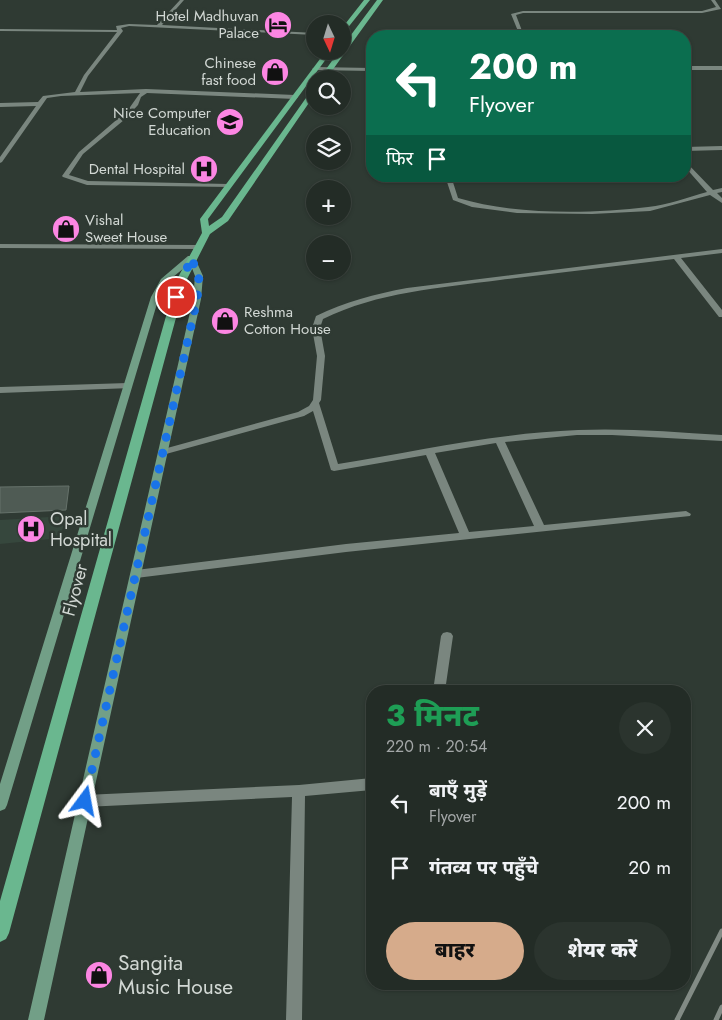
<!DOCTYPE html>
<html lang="hi">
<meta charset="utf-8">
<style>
:root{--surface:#232c26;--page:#2b342e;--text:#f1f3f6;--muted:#a3a7a7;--line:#404843;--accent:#d6ab8b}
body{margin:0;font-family:Jost,"Noto Sans Devanagari",sans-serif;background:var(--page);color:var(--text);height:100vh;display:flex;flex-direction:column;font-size:19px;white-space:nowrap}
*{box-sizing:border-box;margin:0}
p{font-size:16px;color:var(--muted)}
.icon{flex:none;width:28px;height:28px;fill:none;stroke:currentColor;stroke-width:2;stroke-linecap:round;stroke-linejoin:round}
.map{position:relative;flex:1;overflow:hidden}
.details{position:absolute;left:366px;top:685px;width:325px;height:305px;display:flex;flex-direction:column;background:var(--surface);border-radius:20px;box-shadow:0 1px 4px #0004,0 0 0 1px var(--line)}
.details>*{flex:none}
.banner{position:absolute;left:366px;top:30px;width:325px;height:152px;border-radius:20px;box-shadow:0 1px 4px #0004,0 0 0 1px var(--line);background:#0b6e4f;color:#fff;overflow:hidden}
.needle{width:32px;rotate:176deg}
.tools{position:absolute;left:306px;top:15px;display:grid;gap:10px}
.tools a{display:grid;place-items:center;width:45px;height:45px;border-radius:50%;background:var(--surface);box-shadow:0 1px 4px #0004,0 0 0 1px var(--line);font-size:25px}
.pin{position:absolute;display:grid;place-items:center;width:42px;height:42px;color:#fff;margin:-21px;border:2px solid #fff;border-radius:50%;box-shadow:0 1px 5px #0007}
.me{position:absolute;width:55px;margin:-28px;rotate:13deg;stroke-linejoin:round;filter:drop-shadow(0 0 4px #0008)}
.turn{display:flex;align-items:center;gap:18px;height:105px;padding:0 20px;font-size:22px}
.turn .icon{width:65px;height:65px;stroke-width:2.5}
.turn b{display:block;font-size:35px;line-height:42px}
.then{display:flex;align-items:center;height:48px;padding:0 20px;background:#0003;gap:10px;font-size:19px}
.round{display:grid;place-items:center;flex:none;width:52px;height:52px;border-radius:26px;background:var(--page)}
.summary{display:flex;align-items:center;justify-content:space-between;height:85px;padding:0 20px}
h1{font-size:30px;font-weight:800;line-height:38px;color:#1e9e55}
.action{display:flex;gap:10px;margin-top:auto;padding:10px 20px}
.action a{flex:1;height:58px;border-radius:30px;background:var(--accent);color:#111;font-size:20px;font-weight:800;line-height:58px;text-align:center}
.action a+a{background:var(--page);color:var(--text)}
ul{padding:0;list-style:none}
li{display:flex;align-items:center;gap:15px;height:65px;padding:0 20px}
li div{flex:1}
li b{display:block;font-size:19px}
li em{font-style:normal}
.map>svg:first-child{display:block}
.built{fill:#36473d}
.building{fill:#4f5b54;stroke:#66726b}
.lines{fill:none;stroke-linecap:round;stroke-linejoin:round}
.street{fill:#7a867f;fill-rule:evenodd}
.secondary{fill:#729f87;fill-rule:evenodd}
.primary{fill:#6ab78f;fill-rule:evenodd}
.rail{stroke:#828b85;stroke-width:5}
.route{stroke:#1a73e8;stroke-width:9;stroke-dasharray:0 16.2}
.labels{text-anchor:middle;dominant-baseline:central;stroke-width:5;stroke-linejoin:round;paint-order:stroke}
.far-poi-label{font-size:15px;fill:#d2d8d4;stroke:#2f3a33;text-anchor:end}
.poi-label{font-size:18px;fill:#d2d8d4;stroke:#2f3a33;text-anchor:start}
.street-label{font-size:18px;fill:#d2d8d4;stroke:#2f3a33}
.near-poi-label{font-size:21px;fill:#d2d8d4;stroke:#2f3a33;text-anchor:start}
</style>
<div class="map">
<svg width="722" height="1020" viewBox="0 0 722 1020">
<rect width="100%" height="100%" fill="#2f3a33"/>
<path class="built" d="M66,516l-6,22 -60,6v-24z"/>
<path class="building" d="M69,486l-3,24 -66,3v-26z"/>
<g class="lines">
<path class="street" d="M180,0h4l-22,25 153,8v2l-186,-9 -8,2 2,3 -35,45 -8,16 66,-3 149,6 3,2 -3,2 -148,-6 -6,4 -3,8 -14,15 -41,34 -14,21 19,6 140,3 2,1v2l-143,-2 -24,-8 -1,-1 17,-24 49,-42 12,-17 -79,3 -14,2 -45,64 -2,1v-6l36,-51 -36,1v-4l38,-1 5,-6 32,-4 9,-17 33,-43 -117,-1v-2l117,1 -1,-4 13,-2 28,1z
M711,0h4l6,9 -19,4h-179l-7,2 8,21h-4l-9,-22 12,-3h179l14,-4z
M685,66h37v4h-37z
M315,67l57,1v3l-59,-1 -1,-1z
M722,146v4l-37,1v-4z
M685,161l28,29 9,-2v4l-5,1 5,5v5l-12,-8 -60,16 -58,3 -75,-1 -45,-6 -19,-7 -8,-24h6l7,22c56,17 132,16 190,9 20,-2 40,-10 59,-15l-22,-25z
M0,244l197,1 4,2 -4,2 -197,-1z
M722,249v4l-41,5 41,52v7h-3l-45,-58c-58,7 -116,14 -174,21 -61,8 -122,12 -177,39l-3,9 5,28 -4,44 -2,3 19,61c79,-13 159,-31 240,-34 48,-2 96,2 144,5v6l-110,-6h-35l-72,7 39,83 142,-14 5,3 -1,2 -344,36 -210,26 -4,-1 -1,-3 1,-3 4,-1 210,-26 113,-11 -33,-78 -92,16 -3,-1 -18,-59 -9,5 -138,38 -3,1 -5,-3 2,-2 138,-38 11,-6 4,-6 4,-44 -5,-28 4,-12c29,-14 59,-22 91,-28zM496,443l38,83 -65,6 -34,-79z
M128,383l3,1 1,2 -1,2 -131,5v-6z
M447,632l4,1 2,3 -8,55h-12l8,-55 2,-3z
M372,778v12l-67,6 -3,224h-16l6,-223 -207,10 -5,-2 -2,-4 2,-4 5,-2 214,-10z"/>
<path class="secondary" d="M188,256h6l9,20 -2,23 -157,721h-16l165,-721 2,-23 -5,-13 -23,19 -8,15 -152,508 -2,4 -5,2v-27l151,-487 10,-18z"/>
<path class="primary" d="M364,0h6l-28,35v-7z
M377,0h6l-57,79h-7l20,-28h3v-4z
M326,51h6l-124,168 1,7 13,-9 91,-129 2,-1v7l-87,127 -18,13 -24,47 -177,652 -3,6 -6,3v-41l176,-620 26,-48 -2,-14z"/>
<path class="rail" d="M677,1020l45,-89
M716,1020l6,-13"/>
</g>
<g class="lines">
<path class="route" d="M85,801l112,-502 2,-23 -8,-18 -15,39"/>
</g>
<defs>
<symbol id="hotel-disc" viewBox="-11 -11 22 22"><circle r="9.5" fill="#fc86e3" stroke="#2f3a33"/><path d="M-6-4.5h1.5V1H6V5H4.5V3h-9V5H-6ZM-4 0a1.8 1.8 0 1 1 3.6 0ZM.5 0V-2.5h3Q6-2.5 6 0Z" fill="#111"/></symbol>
<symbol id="shop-disc" viewBox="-11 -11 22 22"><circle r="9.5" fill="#fc86e3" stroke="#2f3a33"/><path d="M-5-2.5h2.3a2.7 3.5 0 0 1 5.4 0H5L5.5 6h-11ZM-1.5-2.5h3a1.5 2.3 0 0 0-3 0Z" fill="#111"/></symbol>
<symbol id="school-disc" viewBox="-11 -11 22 22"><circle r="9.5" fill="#fc86e3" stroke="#2f3a33"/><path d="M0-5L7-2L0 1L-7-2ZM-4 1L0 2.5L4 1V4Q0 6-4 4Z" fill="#111"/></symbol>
<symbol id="hospital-disc" viewBox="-11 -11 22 22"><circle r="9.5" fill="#fc86e3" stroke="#2f3a33"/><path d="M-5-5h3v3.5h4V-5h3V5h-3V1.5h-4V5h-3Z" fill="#111"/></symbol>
</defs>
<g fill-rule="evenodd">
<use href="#hotel-disc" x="262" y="9" width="32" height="32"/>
<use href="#shop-disc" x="259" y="56" width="32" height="32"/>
<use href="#school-disc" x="214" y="106" width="32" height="32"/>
<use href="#hospital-disc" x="188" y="153" width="32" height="32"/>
<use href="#shop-disc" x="50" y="213" width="32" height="32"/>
<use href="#shop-disc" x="209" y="305" width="32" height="32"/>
<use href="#hospital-disc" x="15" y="513" width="32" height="32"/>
<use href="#shop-disc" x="83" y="959" width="32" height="32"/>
</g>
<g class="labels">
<g class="far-poi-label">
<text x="259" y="16">Hotel Madhuvan<tspan x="259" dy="17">Palace</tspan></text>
<text x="256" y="63">Chinese<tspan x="256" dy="17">fast food</tspan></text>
<text x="211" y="113">Nice Computer<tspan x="211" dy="17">Education</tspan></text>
<text x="185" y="169">Dental Hospital</text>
<text x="85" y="220" text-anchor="start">Vishal<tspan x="85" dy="17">Sweet House</tspan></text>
<text x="244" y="312" text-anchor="start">Reshma<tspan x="244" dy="17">Cotton House</tspan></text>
</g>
<g class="poi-label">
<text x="50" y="519">Opal<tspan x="50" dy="21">Hospital</tspan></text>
</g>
<g class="street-label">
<text transform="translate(75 590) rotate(-75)">Flyover</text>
</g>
<g class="near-poi-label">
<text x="118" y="963">Sangita<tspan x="118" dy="24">Music House</tspan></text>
</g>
</g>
</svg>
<div class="tools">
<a><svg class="needle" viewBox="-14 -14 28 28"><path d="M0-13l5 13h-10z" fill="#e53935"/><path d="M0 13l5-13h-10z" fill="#a3a7a7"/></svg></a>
<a><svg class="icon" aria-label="search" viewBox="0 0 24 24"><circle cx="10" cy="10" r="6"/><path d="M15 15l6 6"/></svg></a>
<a><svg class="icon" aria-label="layers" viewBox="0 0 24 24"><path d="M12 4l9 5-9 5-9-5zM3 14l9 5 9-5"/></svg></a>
<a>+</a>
<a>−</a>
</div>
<div class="pin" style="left:176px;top:297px;background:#d93025"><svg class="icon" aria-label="arrive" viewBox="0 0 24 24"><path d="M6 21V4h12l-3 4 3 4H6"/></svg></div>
<svg class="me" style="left:85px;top:801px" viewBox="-20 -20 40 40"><path d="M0-17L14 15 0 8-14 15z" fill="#1a73e8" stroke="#fff" stroke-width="4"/></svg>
<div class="banner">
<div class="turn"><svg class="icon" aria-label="left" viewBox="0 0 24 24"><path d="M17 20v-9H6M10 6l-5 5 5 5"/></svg><div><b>200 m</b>Flyover</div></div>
<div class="then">फिर<svg class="icon" aria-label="arrive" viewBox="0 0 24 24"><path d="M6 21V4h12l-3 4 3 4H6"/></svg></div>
</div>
<section class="details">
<div class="summary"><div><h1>3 मिनट</h1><p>220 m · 20:54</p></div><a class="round"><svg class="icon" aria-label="close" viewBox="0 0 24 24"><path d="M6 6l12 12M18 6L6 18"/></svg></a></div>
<ul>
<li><svg class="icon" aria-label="left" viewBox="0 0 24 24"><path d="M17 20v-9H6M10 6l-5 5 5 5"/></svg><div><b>बाएँ मुड़ें</b><p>Flyover</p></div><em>200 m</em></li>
<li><svg class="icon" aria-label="arrive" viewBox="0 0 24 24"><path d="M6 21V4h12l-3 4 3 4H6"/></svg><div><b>गंतव्य पर पहुँचे</b></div><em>20 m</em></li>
</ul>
<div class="action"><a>बाहर</a><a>शेयर करें</a></div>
</section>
</div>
